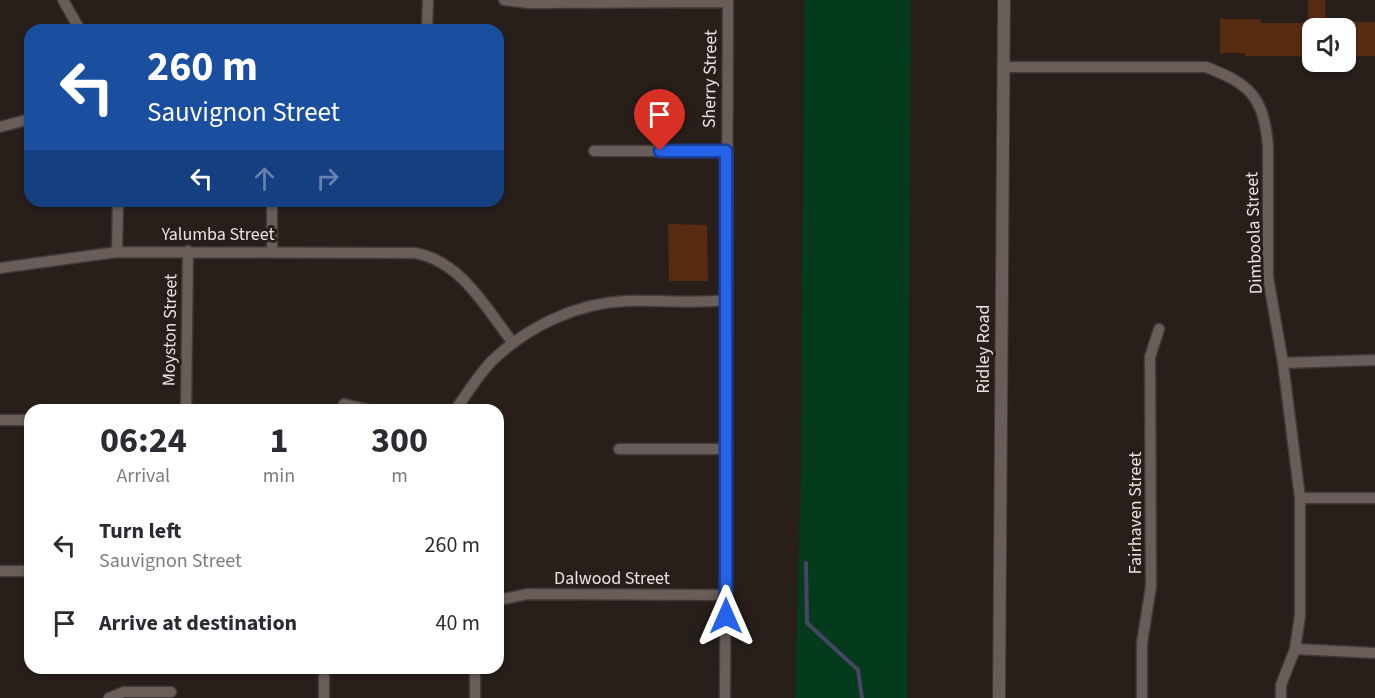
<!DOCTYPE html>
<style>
:root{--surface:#fff;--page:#f7f7f7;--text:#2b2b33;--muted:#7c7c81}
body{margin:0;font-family:"Source Sans 3",sans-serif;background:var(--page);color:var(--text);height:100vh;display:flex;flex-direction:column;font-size:22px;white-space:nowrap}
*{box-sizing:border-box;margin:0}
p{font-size:20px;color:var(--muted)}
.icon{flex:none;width:33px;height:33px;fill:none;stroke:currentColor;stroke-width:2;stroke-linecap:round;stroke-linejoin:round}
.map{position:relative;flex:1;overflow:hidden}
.drawer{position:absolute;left:24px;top:404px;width:480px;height:270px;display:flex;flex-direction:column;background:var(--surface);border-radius:18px;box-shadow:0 2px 4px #0004}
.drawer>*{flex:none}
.guide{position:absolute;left:24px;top:24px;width:480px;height:183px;border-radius:18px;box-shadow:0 2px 4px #0004;background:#1a4fa0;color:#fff;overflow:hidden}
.buttons{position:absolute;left:1302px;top:18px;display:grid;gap:12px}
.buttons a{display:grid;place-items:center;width:54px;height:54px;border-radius:12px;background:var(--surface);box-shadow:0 2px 4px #0004;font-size:30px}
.pin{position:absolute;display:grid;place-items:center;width:51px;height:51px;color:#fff;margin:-62px -26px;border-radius:50% 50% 50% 0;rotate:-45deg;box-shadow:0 0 6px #0007}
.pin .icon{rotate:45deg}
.me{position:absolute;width:66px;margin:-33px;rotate:0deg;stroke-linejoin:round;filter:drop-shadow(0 0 4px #0008)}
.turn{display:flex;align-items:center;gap:21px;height:126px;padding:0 24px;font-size:27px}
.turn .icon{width:78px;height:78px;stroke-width:2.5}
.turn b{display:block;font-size:42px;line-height:51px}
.lanes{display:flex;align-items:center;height:57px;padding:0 24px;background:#0003;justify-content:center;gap:30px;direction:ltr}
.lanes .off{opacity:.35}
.eta{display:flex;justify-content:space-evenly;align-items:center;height:102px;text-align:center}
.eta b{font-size:36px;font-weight:700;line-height:42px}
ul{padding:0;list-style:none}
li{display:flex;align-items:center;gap:18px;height:78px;padding:0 24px}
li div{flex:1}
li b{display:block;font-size:22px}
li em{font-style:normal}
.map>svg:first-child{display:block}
.green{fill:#033b1c}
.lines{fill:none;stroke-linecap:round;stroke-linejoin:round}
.stream{stroke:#464664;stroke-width:4}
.building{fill:#572b0f}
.minor-casing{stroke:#413935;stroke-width:13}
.tertiary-casing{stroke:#413935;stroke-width:14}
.minor{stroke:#685d58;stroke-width:10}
.tertiary{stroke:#685d58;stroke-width:12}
.route-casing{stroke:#184099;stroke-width:15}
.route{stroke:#2563eb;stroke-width:10}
.labels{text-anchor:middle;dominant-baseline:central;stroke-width:6;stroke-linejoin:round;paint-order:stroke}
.street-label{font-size:18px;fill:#e9e3df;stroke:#281f1a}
</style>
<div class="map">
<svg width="1375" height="698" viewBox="0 0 1375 698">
<rect width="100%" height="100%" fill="#281f1a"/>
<path class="green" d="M804,0h107l-4,698h-112l6,-224z"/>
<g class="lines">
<path class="stream" d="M806,563l1,60 51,47 4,28"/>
</g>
<path class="building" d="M1308,0h17v22h50v34h-29v-28h-34l-1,28h-66v-3h-25v-34h41v4h47z
M668,224l39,1 1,56h-39z"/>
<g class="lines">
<defs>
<path id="minor" d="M63,0l17,30
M504,0l24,3 200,-1
M427,30l1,-30
M1003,67h203c44,17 58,30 62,79v131l15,86 17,135v118l-5,33 -14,36v13
M0,127l30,-8
M594,151h132
M272,251v-50
M117,252l1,-51
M0,268l117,-16 298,1c46,8 71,55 98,90
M1283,363l92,-3
M344,404l25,6
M186,410l2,-159
M455,410c13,-17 24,-37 39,-51 35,-33 83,-56 132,-58 33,-1 67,3 100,-1
M0,420h30
M619,449h108
M1300,498h75
M0,571h30
M498,600l30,-6 198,1
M1295,649l80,4
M324,668v30
M475,668v30
M109,698l15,-6h47
M725,698l3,-698
M1142,698v-55l9,-57 -1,-229 9,-28"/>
<path id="tertiary" d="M999,698l5,-698"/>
</defs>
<use href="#minor" class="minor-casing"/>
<use href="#tertiary" class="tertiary-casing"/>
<use href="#minor" class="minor"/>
<use href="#tertiary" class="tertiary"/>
</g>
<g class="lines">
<defs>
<path id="route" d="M660,151h66v465"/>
</defs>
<use href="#route" class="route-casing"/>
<use href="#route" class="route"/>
</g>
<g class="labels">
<g class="street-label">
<text transform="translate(710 79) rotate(-89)">Sherry Street</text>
<text transform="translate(1254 233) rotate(-92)">Dimboola Street</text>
<text x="218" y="234">Yalumba Street</text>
<text transform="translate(170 330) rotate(-89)">Moyston Street</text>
<text transform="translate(983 349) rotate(-90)">Ridley Road</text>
<text transform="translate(1135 513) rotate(-90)">Fairhaven Street</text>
<text x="612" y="578">Dalwood Street</text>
</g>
</g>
</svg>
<div class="buttons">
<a><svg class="icon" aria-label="sound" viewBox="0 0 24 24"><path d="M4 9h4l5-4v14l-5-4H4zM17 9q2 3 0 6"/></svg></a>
</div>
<div class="pin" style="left:660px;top:151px;background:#d93025"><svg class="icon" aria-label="arrive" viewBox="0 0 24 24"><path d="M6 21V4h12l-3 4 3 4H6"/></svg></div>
<svg class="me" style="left:726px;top:616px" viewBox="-20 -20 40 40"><path d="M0-17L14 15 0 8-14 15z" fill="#2563eb" stroke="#fff" stroke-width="4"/></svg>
<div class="guide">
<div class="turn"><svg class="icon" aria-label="left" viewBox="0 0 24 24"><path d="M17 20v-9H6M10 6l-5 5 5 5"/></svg><div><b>260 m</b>Sauvignon Street</div></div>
<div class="lanes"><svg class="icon" aria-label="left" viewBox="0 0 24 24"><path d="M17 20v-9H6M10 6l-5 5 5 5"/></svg><svg class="icon off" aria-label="ahead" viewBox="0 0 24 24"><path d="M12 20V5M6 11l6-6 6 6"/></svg><svg class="icon off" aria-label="right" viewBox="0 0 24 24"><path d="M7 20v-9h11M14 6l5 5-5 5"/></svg></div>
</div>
<section class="drawer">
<div class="eta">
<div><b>06:24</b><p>Arrival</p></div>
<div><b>1</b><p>min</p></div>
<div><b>300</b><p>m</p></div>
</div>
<ul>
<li><svg class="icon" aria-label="left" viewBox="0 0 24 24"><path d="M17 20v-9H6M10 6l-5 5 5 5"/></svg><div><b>Turn left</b><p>Sauvignon Street</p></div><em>260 m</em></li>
<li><svg class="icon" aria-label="arrive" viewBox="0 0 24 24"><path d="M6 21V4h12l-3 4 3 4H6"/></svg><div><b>Arrive at destination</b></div><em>40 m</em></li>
</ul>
</section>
</div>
